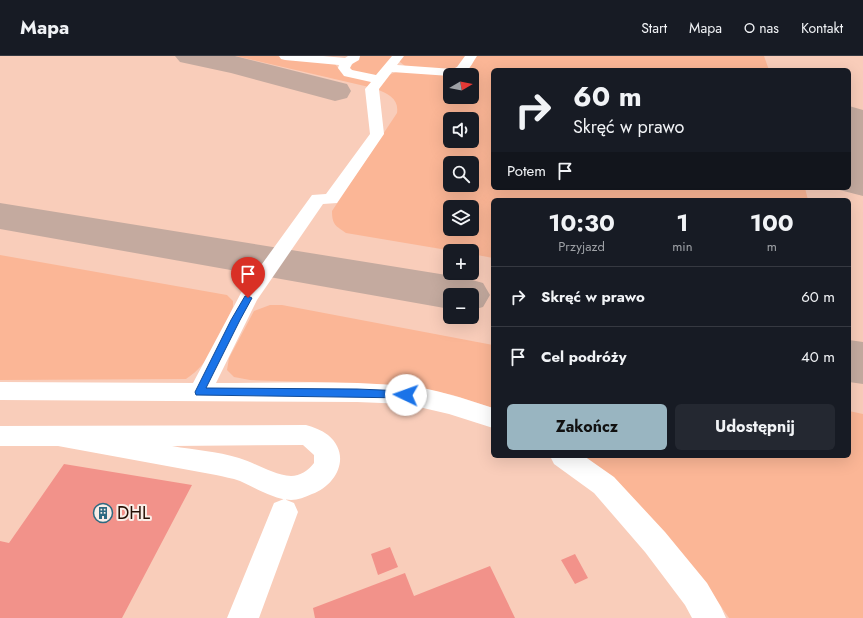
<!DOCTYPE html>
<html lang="pl">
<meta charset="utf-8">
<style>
:root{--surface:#171b24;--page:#242831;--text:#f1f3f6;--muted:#9ea1a6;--line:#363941;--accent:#99b5c1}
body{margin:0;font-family:Jost,sans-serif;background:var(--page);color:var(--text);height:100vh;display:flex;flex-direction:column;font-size:15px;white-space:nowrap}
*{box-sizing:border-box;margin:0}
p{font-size:13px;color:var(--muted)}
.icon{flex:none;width:22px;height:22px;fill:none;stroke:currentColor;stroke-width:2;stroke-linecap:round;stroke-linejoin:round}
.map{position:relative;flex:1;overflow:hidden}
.sheet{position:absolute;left:491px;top:142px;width:360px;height:260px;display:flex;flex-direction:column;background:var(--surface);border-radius:6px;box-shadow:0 4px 16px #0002}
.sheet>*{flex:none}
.banner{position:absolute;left:491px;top:12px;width:360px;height:122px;border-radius:6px;box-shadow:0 4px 16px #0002;background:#171b24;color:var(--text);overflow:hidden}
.needle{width:26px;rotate:80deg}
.tools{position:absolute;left:443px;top:12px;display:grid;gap:8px}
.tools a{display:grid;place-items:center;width:36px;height:36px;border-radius:6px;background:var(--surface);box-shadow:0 4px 16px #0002;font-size:20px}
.pin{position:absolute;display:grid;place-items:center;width:34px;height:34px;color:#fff;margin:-41px -17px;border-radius:50% 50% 50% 0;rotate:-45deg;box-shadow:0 0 4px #0007}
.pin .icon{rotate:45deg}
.me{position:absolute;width:44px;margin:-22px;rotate:273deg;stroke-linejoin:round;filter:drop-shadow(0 0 3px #0008)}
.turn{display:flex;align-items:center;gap:14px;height:84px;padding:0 16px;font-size:18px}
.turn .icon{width:52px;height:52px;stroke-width:2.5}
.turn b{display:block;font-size:28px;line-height:34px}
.then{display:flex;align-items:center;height:38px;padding:0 16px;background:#0003;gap:8px;font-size:15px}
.eta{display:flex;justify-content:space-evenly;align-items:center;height:68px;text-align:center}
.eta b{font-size:24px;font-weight:700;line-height:28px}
.primary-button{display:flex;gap:8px;margin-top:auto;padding:8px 16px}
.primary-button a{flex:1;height:46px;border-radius:6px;background:var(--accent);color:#111;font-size:16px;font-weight:700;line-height:46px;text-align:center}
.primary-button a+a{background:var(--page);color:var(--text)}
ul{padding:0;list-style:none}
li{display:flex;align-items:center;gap:12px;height:60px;padding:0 16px;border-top:1px solid var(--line)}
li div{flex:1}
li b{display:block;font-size:15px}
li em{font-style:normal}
header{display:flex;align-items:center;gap:24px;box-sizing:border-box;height:56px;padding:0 20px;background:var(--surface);border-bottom:1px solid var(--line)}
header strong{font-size:19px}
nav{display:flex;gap:22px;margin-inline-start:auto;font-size:14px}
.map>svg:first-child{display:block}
.built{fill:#f9cdba;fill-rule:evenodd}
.green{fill:#fbb696;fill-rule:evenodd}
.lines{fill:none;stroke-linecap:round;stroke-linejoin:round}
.taxiway{fill:#c4aa9f;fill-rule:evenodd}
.runway{fill:#c4aa9f;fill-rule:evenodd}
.building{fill:#f2928a}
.minor{fill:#fff;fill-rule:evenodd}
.route{fill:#1a73e8;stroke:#114b97}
.labels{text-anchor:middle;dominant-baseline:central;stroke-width:4;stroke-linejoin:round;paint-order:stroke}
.near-poi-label{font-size:18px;fill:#271106;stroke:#faede7;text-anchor:start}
</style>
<header>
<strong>Mapa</strong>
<nav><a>Start</a><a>Mapa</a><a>O nas</a><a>Kontakt</a></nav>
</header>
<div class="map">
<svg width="863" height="562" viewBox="0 0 863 562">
<rect width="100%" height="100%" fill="#f7dcd0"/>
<path class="built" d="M0,0h863v562h-863zM493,14h356v118h-356zM450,19h22v22h-22zM450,63h22v22h-22zM450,107h22v22h-22zM493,144h356v256h-356zM450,151h22v22h-22zM450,195h22v22h-22zM450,239h22v22h-22z"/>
<path class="green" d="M236,0h40l52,6 7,2 6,8 28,8 3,3 -3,4z
M360,0h34c-4,5 -9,14 -14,18 -7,5 -25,-1 -31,-6z
M401,0h69c-13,22 -44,12 -65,10l-5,-4 -2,-3z
M474,0h290l5,14h-276v118h312l3,12h-315v58l-21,-4v-3h-19l-107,-18c-10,-7 -14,-8 -14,-22l65,-98c2,-14 -8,-19 -21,-24l13,-14 7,-3 11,-2 54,5h-11v22h22v-22h-8zM450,63h22v22h-22zM450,107h22v22h-22zM450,151h22v22h-22z
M0,199l227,40 6,6v6c-12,26 -22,56 -47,72l-186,1z
M270,249h12l211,40v63l-40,-13 -48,-10 -155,-5 -16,-3 -7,-7 2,-12 25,-47z
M849,355l14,3v204h-134l-20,-29 -128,-133h268z"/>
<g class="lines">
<path class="taxiway" d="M175,0h60l112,28 4,7 -4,7 -12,3 -104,-28 -51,-11z
M856,84l7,1v28l-14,-4v-24z
M0,147l465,75 18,5 7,12 -7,12 -11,3v-15h-22v14l-450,-80z
M849,284l14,2v42l-14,-2z"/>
<path class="runway" d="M849,50l14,4v86l-31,-8h17z"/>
</g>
<path class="building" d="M64,408l128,21 -70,133h-122v-77l9,2z
M390,491l8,20 -20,8 -7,-21z
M575,498l13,24 -13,6 -14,-24z
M490,510l25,52h-200l-2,-10 92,-35 9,23z"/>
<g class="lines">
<path class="minor" d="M279,0h44l22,2 3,-2h12l-1,4 -7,4 -2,4 2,2 24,5 16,-19h12l-7,9 56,4 4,-2 8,-11h12c-9,14 -9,19 -27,19v1l-58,-4 -13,17 5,45 -47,69 -14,1 -66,96 -41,83c63,0 126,-3 189,3 30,2 59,13 88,22v20l-44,-14 -43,-10 -49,-2 -357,-2v-18l193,1 48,-90 71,-98 14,-1 44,-60 -5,-45 6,-7 -27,-6 -6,-8 1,-3 -54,-5 -4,-1z
M306,369c8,2 15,5 22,10 24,20 9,50 -16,59 -7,3 -14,6 -21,6 -18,-1 -35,-12 -51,-19 -8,-3 -16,-4 -24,-6l-158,-29h-58v-20zM303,389l11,10v8c-5,7 -14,13 -23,13 -18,-1 -35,-13 -52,-18 -22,-7 -45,-8 -67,-12z
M550,400h34l30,21 51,55 42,51 14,24 5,11h-34l-7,-13 -40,-53 -51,-59 -40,-29z
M284,443l10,4 4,9 -39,106h-32l47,-115z"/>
</g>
<path class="route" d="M245,240h3l4,2 -12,22 -34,68 151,1 49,2 3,1 2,3 -2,3 -213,-3 -1,-3 36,-72z"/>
<defs>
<symbol id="building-ring" viewBox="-11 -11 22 22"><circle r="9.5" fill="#faede7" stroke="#2e6a81" stroke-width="1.5"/><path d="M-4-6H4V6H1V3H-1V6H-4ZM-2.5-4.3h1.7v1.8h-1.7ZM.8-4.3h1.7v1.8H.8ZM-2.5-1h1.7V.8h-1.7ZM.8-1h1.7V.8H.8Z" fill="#2e6a81"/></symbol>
</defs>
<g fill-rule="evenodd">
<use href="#building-ring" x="92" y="446" width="22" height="22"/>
</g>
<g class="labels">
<g class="near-poi-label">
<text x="117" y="457">DHL</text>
</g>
</g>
</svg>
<div class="tools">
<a><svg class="needle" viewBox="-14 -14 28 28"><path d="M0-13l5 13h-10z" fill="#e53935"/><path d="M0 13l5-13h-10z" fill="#9ea1a6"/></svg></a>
<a><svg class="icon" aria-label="sound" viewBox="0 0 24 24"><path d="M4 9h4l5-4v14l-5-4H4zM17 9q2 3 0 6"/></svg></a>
<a><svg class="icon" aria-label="search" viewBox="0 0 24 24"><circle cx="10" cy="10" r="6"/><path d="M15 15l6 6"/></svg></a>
<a><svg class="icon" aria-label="layers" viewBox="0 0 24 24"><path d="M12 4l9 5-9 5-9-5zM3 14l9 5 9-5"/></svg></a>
<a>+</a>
<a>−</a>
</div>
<div class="pin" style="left:248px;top:242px;background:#d93025"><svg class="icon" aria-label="arrive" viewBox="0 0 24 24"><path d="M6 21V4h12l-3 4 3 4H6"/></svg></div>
<svg class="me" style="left:406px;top:339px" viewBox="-20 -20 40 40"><circle r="19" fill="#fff"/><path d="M0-13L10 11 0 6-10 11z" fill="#1a73e8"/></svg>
<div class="banner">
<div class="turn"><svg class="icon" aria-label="right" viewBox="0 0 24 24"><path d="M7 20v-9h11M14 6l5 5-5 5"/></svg><div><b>60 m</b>Skręć w prawo</div></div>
<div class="then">Potem<svg class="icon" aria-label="arrive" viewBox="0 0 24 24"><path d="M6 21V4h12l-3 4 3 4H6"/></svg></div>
</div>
<section class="sheet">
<div class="eta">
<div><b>10:30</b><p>Przyjazd</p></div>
<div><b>1</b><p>min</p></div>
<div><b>100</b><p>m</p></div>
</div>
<ul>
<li><svg class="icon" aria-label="right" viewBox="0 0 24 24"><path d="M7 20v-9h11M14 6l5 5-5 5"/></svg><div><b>Skręć w prawo</b></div><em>60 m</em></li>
<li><svg class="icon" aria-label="arrive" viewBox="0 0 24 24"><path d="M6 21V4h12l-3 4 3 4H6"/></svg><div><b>Cel podróży</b></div><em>40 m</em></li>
</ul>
<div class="primary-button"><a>Zakończ</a><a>Udostępnij</a></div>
</section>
</div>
